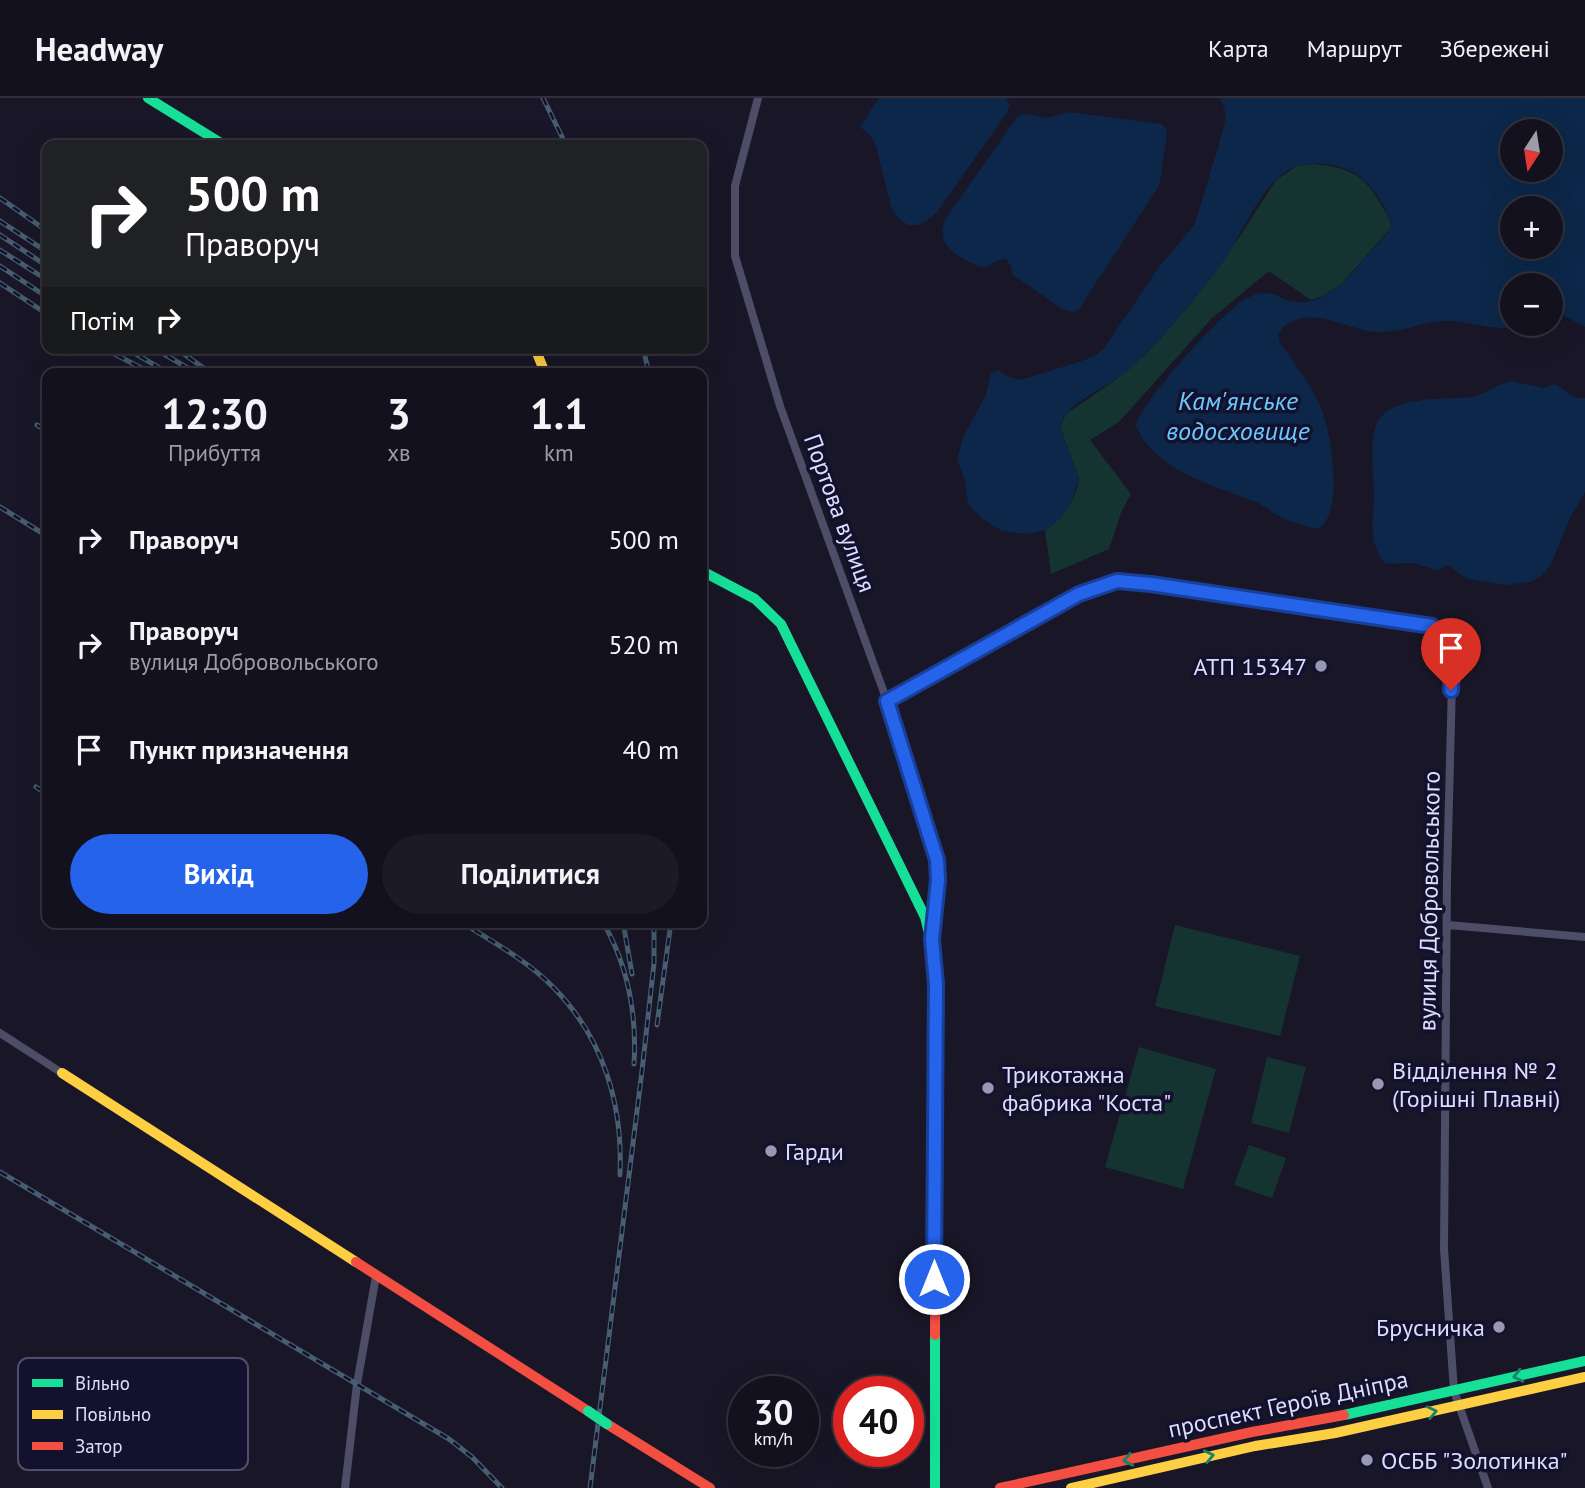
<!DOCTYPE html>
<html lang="uk">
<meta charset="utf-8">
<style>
:root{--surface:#13111d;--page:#1c1a26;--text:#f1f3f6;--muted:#9d9da4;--line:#32313b;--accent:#2563eb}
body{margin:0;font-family:"PT Sans",sans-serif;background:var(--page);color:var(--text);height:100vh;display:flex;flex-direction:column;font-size:26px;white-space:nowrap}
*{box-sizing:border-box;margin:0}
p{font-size:23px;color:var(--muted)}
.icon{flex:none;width:38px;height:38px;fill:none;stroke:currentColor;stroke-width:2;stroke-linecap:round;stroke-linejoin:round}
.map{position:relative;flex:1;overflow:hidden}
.drawer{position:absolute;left:42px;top:270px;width:665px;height:560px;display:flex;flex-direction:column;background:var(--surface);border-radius:14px;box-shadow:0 7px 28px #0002,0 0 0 2px var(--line)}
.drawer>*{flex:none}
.guide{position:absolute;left:42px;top:42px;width:665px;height:214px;border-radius:14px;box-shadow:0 7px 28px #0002,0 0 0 2px var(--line);background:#202124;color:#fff;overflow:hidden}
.needle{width:46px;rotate:192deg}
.fabs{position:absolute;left:1500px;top:21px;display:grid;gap:14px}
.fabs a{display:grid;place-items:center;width:63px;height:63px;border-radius:50%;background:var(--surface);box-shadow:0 7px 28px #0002,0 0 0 2px var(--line);font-size:35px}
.speed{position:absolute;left:728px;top:1278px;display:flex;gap:14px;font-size:35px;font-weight:700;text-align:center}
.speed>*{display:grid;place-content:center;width:91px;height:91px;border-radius:50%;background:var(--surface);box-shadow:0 7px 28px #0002,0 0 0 2px var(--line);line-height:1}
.speed small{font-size:18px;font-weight:400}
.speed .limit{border:10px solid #d22;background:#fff;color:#111}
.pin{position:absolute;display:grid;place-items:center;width:60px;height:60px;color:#fff;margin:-72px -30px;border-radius:50% 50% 50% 0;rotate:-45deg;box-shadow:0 0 7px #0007}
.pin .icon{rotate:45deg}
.me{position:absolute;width:77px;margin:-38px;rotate:0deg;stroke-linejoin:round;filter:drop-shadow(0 0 5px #0008)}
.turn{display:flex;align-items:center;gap:24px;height:147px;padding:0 28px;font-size:32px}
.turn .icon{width:91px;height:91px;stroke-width:2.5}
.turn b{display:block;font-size:49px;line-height:60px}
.then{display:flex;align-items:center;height:66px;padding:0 28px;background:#0003;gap:14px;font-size:26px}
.eta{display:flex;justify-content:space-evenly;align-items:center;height:119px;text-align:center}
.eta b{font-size:42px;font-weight:800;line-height:49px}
.cta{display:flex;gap:14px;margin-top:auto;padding:14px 28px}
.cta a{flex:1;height:80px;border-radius:42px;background:var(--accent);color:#fff;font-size:28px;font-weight:800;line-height:80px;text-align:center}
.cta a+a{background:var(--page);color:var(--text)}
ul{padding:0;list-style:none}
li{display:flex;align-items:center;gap:21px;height:105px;padding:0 28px}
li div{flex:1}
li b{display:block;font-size:26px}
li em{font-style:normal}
header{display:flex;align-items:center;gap:42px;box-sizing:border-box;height:98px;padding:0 35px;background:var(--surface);border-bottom:2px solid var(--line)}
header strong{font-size:33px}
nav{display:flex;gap:38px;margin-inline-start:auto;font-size:24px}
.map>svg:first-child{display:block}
.green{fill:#153331}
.water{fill:#0c2749;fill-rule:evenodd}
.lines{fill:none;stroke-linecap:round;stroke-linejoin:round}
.street{stroke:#4d4d67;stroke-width:8}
.fast{stroke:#16e098;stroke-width:10}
.slow{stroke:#ffcf43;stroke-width:10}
.jam{stroke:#f24e42;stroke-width:10}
.rail-casing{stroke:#465e6f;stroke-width:5}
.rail{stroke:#13112d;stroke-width:2.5;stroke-dasharray:8;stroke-linecap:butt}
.fast-bridge{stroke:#16e098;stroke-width:10}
.oneway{stroke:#158368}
.route-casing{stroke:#184099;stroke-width:18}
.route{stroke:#2563eb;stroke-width:12}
.poi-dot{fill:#9898b3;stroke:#13112d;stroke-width:2.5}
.labels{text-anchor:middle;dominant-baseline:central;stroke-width:7;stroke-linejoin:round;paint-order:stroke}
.street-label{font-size:24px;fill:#ddf;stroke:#13112d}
.poi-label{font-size:24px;fill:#ddf;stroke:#13112d;text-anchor:start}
.water-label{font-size:26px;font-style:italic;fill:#6bc8ff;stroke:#13112d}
.key{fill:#13112d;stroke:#504e6c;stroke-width:2}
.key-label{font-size:19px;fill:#ddf}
</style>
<header>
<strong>Headway</strong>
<nav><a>Карта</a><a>Маршрут</a><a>Збережені</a></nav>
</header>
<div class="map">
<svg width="1585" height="1390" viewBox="0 0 1585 1390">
<rect width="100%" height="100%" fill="#191727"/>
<path class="green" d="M1313,66c35,4 49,8 67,39 5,8 11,15 11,25l-50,56 -16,11 -14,5 -42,-29 -57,47 -93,104 -29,18 41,54 -10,19 -12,36 -58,25 -6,-44c18,-11 31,-31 34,-52l-19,-51 6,-13 48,-33 30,-25 23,-25 28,-33 45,-62 36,-56 21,-14z
M1175,827l125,31 -20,80 -125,-30z
M1139,949l77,22 -33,120 -78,-22z
M1267,959l39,10 -17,66 -38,-10z
M1249,1047l37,13 -14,40 -38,-13z"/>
<path class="water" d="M879,0h127l4,8 -4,8 -69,98c-18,18 -33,19 -46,-5l-15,-62 -6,-10 -10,-8z
M1221,0h364v229l-34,-19 -1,-23h-38v39h10c-24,11 -55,-5 -81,-3 -21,2 -41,12 -63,11 -29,-1 -63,-26 -90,-8 -7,4 -10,8 -9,17 14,21 30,41 41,64 11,24 25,109 -2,124 -15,-3 -28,-7 -41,-14 -7,-4 -12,-9 -19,-12 -42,-18 -102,-30 -122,-77 2,-21 90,-118 111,-128 27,-13 29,3 50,4 32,3 55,-30 73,-50 7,-8 15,-15 21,-24 0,-17 -20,-43 -33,-53 -17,-12 -54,-16 -71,-4 -30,20 -44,62 -64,91 -21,29 -44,56 -68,82 -12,13 -25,26 -40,36 -17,12 -50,24 -55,47l19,51 -8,24 -10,16 -16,12 -17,4 -26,-3 -21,-13 -13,-14 -3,-23 -8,-22 7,-24 22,-40 5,-22 7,-3 10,7 13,3 61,-19 14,-6 9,-8 54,-80 36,-43 29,-97 2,-12zM1550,33v39h-38v-39zM1550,110v39h-38v-39z
M1068,14l93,12 5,5 1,6 -8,51 -80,123 -5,3 -12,-3 -50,-35 -1,-8 -5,-7c-11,-1 -12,6 -21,8 -6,1 -11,-3 -16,-5 -18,-10 -34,-21 -23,-44l72,-102 6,-2 22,4z
M1512,283l31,7 12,-4c11,6 16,15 30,14v94l-15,26 -19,46 -9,12 -12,6 -26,3 -38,-7 -19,-13 -9,5 -26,-7 -26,1c-18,-18 -13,-43 -12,-66 0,-21 -4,-51 1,-70 10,-34 70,-28 97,-31 15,-3 25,-14 40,-16z"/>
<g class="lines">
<path class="street" d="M758,0l-23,88v70l45,150 107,295 50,159 1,20 -6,57
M887,603l192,-107 38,-13 34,3 281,42 21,18 -6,234 -3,371 10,142 34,97
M1448,827l137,12
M0,935l62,40
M345,1390l12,-104 19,-108"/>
<path class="fast" d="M148,0l76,47
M702,473l53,28 26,25 144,293 11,44v58
M1344,1317l241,-54
M935,1390v-153"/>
<path class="slow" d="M535,250l10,25
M62,975l294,189
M1071,1390l184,-42 80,-13 250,-56"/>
<path class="jam" d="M356,1164l232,149
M935,1237l1,-316
M607,1326l103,64
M1000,1390l252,-56 92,-17"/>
<defs>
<path id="rail" d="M543,0l23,47
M0,100l47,33
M0,123l47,31
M0,137l47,31
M0,152l47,30
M0,168l47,31
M0,185l47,31
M103,250l48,25
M126,250l42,25
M154,250l42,25
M175,250l36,25
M643,250l6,25
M37,327l10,6
M0,409l47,29
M36,689l11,7
M461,824c32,20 67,39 93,66 50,51 69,117 66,187
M603,824c25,44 34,92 31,142
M623,824l9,52
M657,927l14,-103
M0,1074l449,267 23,18 30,31
M590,1390l52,-417 12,-108v-41"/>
</defs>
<use href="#rail" class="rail-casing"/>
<use href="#rail" class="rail"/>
<path class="fast-bridge" d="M588,1313l19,13"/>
</g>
<defs><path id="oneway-chevron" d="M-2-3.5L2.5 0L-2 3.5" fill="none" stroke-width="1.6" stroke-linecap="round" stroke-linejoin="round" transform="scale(1.75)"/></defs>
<g class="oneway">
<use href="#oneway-chevron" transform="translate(1518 1278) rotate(167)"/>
<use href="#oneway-chevron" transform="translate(1432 1314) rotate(-12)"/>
<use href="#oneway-chevron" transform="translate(1209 1358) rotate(-12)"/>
<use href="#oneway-chevron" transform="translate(1128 1362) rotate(168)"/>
</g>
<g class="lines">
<defs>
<path id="route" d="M934,1181l2,-295 -4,-45 6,-59 -1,-20 -50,-159 192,-107 38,-13 34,3 281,42 21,18 -2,46"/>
</defs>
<use href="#route" class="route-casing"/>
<use href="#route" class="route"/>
</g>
<g class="poi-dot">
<circle cx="1321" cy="568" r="7"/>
<circle cx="1378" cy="986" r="7"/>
<circle cx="988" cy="990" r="7"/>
<circle cx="771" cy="1053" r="7"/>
<circle cx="1499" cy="1229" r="7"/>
<circle cx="1367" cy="1362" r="7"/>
</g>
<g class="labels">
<g class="street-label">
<text transform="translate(840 415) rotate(70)">Портова вулиця</text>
<text transform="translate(1429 803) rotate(-89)">вулиця Добровольського</text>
<text transform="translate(1288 1306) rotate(-12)">проспект Героїв Дніпра</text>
</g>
<g class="poi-label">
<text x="1307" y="568" text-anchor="end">АТП 15347</text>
<text x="1392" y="972">Відділення № 2<tspan x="1392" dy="28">(Горішні Плавні)</tspan></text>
<text x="1002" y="976">Трикотажна<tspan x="1002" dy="28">фабрика "Коста"</tspan></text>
<text x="785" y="1053">Гарди</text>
<text x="1485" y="1229" text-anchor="end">Брусничка</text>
<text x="1381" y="1362">ОСББ "Золотинка"</text>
</g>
<g class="water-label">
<text x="1238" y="302">Кам'янське<tspan x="1238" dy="30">водосховище</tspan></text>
</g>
</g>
<rect x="18" y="1260" width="230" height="112" rx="10" class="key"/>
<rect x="32" y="1281" width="31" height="8" fill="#16e098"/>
<rect x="32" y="1312" width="31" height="9" fill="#ffcf43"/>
<rect x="32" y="1344" width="31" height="8" fill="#f24e42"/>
<g class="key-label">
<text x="75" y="1292">Вільно</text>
<text x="75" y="1323">Повільно</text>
<text x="75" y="1355">Затор</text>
</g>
</svg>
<div class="fabs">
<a><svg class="needle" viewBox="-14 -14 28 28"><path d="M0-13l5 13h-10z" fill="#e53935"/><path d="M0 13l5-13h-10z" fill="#9d9da4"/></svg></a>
<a>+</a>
<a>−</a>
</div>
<div class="speed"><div>30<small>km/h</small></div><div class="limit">40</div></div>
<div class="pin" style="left:1451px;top:592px;background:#d93025"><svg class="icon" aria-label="arrive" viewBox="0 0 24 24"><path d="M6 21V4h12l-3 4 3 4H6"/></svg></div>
<svg class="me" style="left:934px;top:1181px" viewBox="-20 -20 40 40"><circle r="17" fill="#2563eb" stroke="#fff" stroke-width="3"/><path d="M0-11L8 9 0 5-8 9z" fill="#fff"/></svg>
<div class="guide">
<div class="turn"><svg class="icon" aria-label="right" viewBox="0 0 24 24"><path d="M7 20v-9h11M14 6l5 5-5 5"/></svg><div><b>500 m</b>Праворуч</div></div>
<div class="then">Потім<svg class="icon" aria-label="right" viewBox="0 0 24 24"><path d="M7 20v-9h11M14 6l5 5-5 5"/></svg></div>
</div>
<section class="drawer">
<div class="eta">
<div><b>12:30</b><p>Прибуття</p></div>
<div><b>3</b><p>хв</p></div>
<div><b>1.1</b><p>km</p></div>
</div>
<ul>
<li><svg class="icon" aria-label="right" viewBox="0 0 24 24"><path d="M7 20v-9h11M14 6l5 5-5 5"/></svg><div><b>Праворуч</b></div><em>500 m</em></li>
<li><svg class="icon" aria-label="right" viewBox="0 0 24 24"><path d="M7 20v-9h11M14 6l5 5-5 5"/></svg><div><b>Праворуч</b><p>вулиця Добровольського</p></div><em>520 m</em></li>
<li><svg class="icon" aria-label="arrive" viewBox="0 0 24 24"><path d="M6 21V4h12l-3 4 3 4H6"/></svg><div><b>Пункт призначення</b></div><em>40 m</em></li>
</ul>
<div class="cta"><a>Вихід</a><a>Поділитися</a></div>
</section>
</div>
